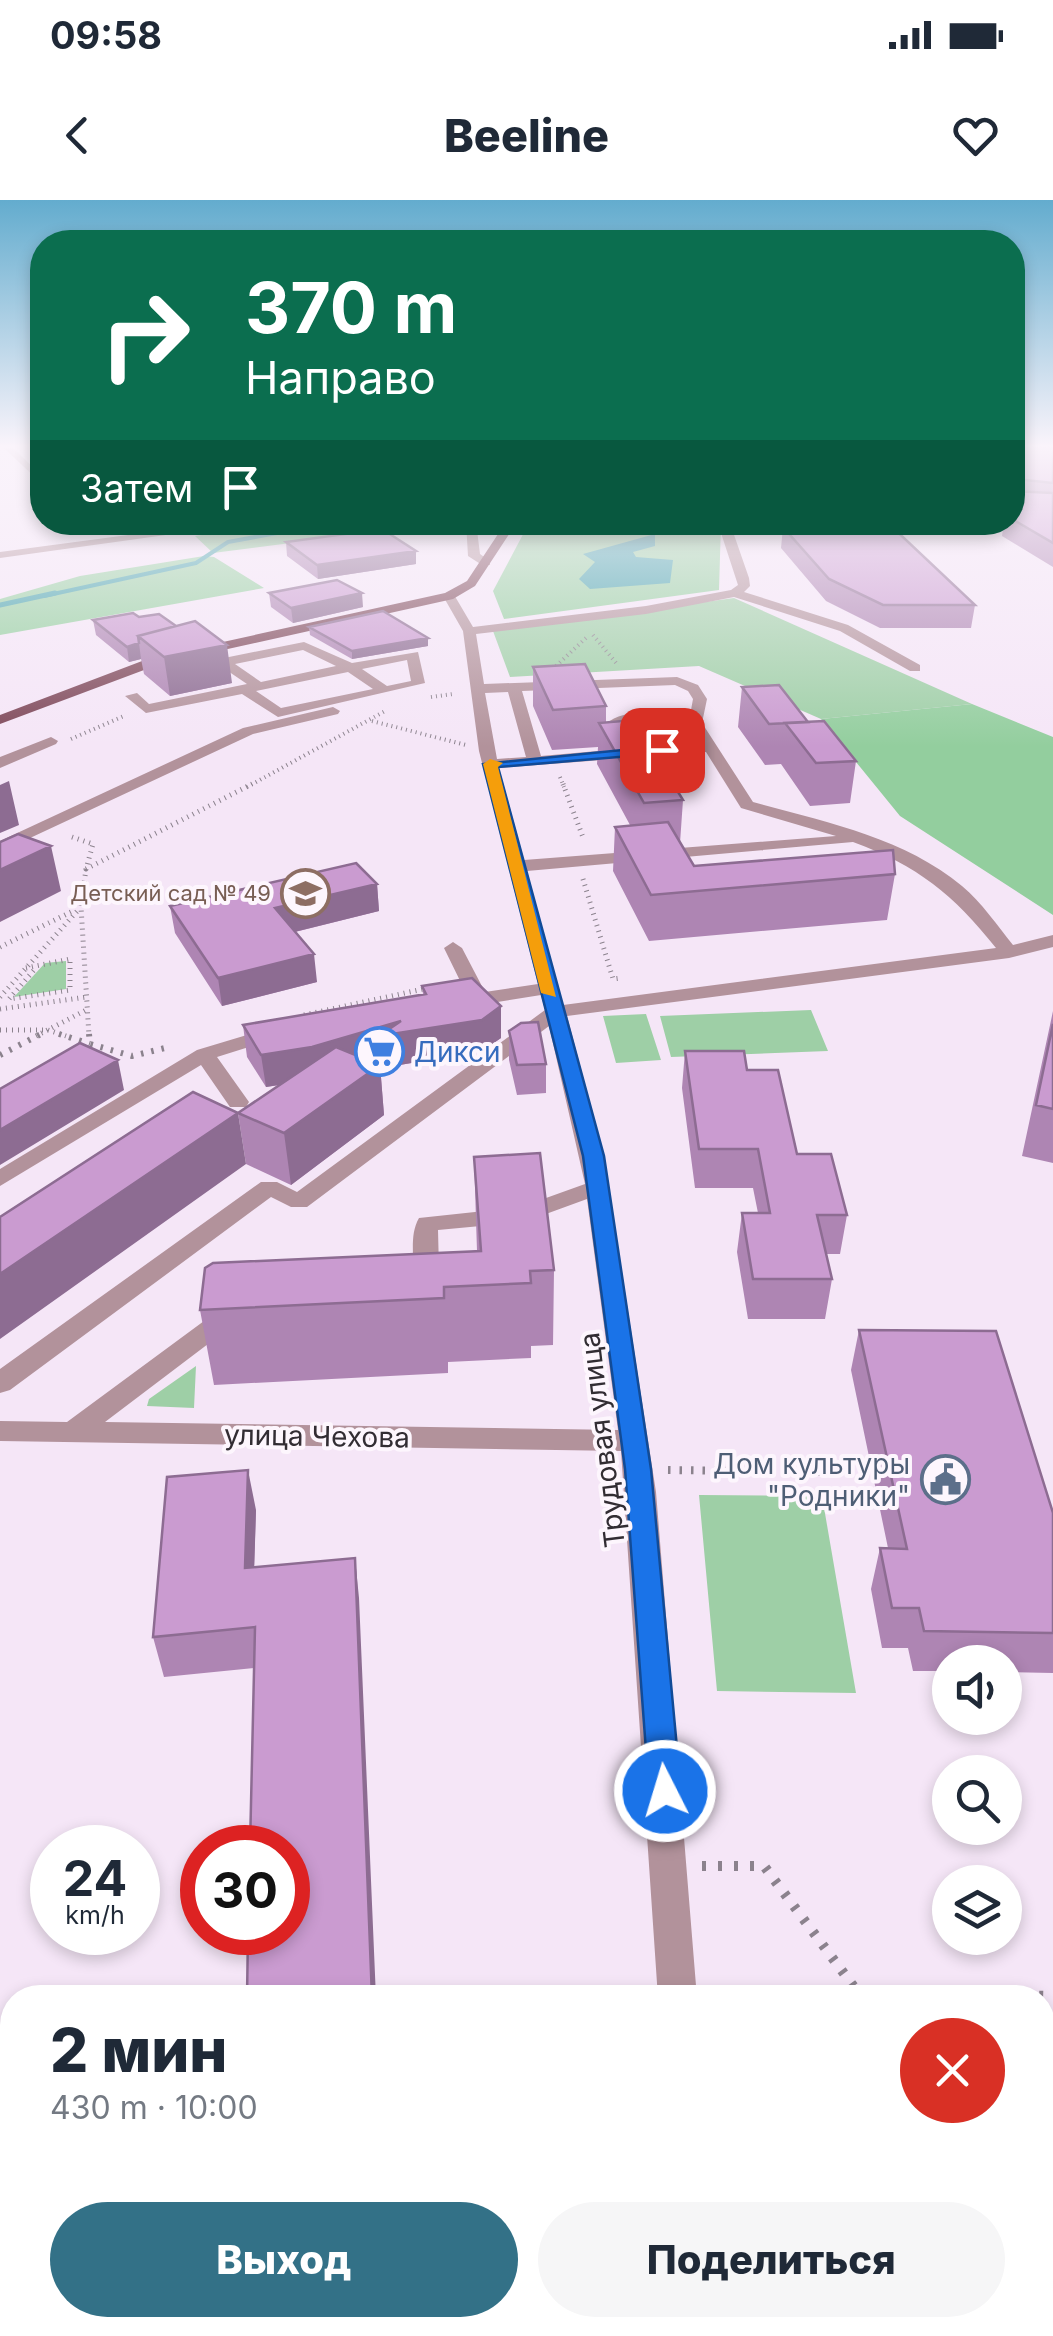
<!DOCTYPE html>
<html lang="ru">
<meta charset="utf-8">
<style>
:root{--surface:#fff;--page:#f6f6f7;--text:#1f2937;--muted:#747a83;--accent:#337187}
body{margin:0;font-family:Inter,sans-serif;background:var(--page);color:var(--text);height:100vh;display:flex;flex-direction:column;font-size:38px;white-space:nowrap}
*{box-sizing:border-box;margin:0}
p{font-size:32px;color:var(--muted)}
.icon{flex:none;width:55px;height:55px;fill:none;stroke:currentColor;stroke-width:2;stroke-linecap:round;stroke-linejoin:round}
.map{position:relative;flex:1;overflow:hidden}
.drawer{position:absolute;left:0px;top:1785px;width:1055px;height:352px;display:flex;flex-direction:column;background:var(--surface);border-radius:40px 40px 0 0;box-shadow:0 5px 15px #0003}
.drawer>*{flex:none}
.banner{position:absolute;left:30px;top:30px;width:995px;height:305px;border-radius:40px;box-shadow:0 5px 15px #0003;background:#0b6e4f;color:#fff;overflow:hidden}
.fabs{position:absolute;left:932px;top:1445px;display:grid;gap:20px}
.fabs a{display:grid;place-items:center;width:90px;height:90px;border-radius:50%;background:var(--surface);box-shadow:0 5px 15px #0003;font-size:50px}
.speed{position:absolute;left:30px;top:1625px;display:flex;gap:20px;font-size:50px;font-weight:700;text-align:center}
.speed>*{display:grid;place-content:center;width:130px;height:130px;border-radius:50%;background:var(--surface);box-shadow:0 5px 15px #0003;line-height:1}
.speed small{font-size:25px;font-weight:400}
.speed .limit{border:15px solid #d22;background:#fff;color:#111}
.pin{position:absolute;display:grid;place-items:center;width:85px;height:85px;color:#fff;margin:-42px;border-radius:20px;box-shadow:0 5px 15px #0006}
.me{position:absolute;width:110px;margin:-55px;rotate:355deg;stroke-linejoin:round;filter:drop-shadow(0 0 8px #0008)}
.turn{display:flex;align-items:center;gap:35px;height:210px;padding:0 50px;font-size:45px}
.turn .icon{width:130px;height:130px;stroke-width:2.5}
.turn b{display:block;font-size:70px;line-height:85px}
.then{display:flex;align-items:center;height:95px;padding:0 50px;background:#0003;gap:20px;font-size:38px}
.round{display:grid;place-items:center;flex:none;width:105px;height:105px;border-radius:52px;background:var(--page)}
.headline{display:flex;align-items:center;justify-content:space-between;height:170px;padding:0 50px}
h1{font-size:60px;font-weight:800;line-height:75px}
.cta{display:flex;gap:20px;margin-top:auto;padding:20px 50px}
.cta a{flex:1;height:115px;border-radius:60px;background:var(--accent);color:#fff;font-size:40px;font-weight:800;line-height:115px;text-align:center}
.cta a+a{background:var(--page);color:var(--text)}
.status{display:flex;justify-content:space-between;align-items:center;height:70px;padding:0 50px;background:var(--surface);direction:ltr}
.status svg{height:28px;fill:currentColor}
header{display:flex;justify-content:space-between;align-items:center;height:130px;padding:0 50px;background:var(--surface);font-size:45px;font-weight:800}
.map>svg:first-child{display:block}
.green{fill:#9ecfa6}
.forest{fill:#93ce9e}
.water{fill:#3b9fa7}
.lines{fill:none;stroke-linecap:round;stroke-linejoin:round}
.stream-far1{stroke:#3b9fa7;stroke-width:4}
.stream{stroke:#3b9fa7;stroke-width:5}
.path-far4{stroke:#8b828d;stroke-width:4;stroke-dasharray:1 4;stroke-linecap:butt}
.path-far3{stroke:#8b828d;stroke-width:5;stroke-dasharray:1 5;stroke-linecap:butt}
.path-far2{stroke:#8b828d;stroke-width:6;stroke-dasharray:2.5 8;stroke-linecap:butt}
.path-far1{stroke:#8b828d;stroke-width:8;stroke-dasharray:2.5 9;stroke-linecap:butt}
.path{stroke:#8b828d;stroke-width:10;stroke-dasharray:4 12;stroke-linecap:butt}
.minor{fill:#b2929b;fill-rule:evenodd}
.major{fill:#7e4859;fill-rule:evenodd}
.wall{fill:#ae85b3}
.shaded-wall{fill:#8d6c92}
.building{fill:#ca9bd0;stroke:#8d6c92;stroke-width:2.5}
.route{fill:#1a73e8;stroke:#114b97;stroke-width:2.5}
.slow{fill:#f59e0b}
.labels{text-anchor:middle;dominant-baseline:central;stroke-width:8;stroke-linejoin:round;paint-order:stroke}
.far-education-label{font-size:22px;fill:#785e54;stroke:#fdf6fd;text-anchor:end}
.shop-label{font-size:28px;fill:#366cbe;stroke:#fdf6fd;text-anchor:start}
.street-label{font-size:28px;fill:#322d33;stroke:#fdf6fd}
.service-label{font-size:28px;fill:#4e5e75;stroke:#fdf6fd;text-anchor:end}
</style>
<div class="status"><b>09:58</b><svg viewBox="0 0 49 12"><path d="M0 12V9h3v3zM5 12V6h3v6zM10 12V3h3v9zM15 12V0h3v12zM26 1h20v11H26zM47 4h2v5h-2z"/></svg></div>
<header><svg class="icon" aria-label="back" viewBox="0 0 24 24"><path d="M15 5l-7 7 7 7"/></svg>Beeline<svg class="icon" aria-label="heart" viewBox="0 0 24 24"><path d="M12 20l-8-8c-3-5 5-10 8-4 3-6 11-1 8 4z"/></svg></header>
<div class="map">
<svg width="1053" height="2136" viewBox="0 0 1053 2136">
<rect width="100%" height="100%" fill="#f5e6f7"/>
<path class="green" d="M734,398l238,106 -151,15 -122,-53 -189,11 -17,-46z
M66,761v28l-52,8 31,-34z
M811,810l17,41 -157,6 -11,-41z
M646,814l15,46 -45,3 -13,-47z
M196,1166l-2,42 -47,-2 2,-7z
M699,1295l123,1 34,197 -139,-2z"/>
<path class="forest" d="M453,322l-240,31 -18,-17 90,-13z
M529,323h192l-2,67 -215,29 -11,-28z
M204,356l10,1 50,31 -264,47v-36l80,-23z
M972,504l81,33v178l-153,-99 -79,-97z"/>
<path class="water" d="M655,334v12l-22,6 3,5 37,3 -3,23 -80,6 -11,-10 16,-17 -12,-8z"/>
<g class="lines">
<path class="stream-far1" d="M44,396l152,-33 32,-21 109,-20"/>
<path class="stream" d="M0,405l55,-12"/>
<path class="path-far4" d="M593,435l24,29
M556,466l31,-29
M431,497l22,-3
M372,521l94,24
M71,539l53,-23
M560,577l4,10
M247,587l140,-77"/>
<path class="path-far3" d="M563,584l21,56
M72,637l21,7 -7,25 166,-85
M86,669l-5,38 8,129
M583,679l30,100 8,-1
M0,747l75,-37
M26,768l44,-9v31l-61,9 26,-30
M0,797l80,-89
M0,809l87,-12
M304,815l124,-27
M0,830h48l18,6
M36,836l52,-27"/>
<path class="path-far2" d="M59,834l31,10
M89,834l1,10 42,12 33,-8
M0,855l41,-21"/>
<path class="path-far1" d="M668,1270l179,2"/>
<path class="path" d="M702,1666h62l93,125 196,5"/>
<path class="minor" d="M4,248h9l29,28v8z
M226,322h34l-260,36v-6z
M466,322h10l4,32 10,7v4h-8l-14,-9z
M726,322h12l-6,7 17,49 1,8 -6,6 104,33 72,40v6h-10l-70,-40 -106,-34 -88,17 -170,20 8,50 193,-7 21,8 9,14 -5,24 51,79c72,20 150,35 209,84 20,17 35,39 51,59l40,-10v12l-44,11 -442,58 37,140 52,336 41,506h-39l-37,-547 -621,-10v-20l67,1 156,-115h18l4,6 -4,6 -136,103 513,8 -31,-231 -63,23 -86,8 1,40 -4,15 -13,8 -13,-8c9,-22 -2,-46 10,-67l102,-11 64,-23 -36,-158 -242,181h-16l-20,-10 -261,193 -10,3v-24l261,-187h16l20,10 248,-182 -4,-15 -81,13 -10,-6 17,-7 -23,-47 9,-6 9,6 23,44 53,-8 -59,-233 -16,-120 -20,-35 10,-3 20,34 173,-21 85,-16 7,-5 -16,-49 -1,-8zM675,485l13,6 5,8 -2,11c-26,2 -66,-3 -85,14l14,25 -79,7 -19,-65zM508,492l18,65 -29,2 -12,-66zM689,519l11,24 -66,5 -13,-23zM706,552l35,56 95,28 -312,24 -25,-92zM853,642c65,24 100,52 143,106l-433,57 -36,-134z
M304,442l48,21 66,-11 7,31 -147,34 -36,-23 -96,19 -21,-17 12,-3 12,11 98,-20 -25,-17 2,-9zM303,450l33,16 -75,16 -26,-18zM407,460l4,21 -24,5 -25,-17zM348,472l25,17 -92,19 -25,-17z
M333,507l7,4 -2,3 -85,20 -253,118v-11l243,-113z
M51,537l7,4 -2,3 -56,24v-11z
M277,826l10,6 -3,4 -67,21 32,45 -3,5h-16l-29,-42 -201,121v-17l197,-119z
M676,2125h46l3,11h-46z"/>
<path class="major" d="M506,322h11l-42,64 -22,13 -293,65 -160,60v-9l150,-57 295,-65 22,-12z"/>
</g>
<path class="wall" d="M1012,248h41v119l-51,-31 2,-14h8z
M786,322h125l-1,5 -20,-2 85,80 -4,23h-91l-54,-27 -45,-53 2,-21z
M286,342l130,22 -98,15 -31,-23z
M269,393l94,14 -70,16 -22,-16z
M133,413l99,70 -62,13 -26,-22 -3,-15 -12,3 -33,-27 -3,-15z
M309,427l119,19 -76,13 -42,-24z
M533,467l73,39v16l77,78 -3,43 14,23 201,8 -8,46 -238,21 -36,-70 2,-44 15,-2 -33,-61 1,-17 -46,3 -19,-44z
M742,487l66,35 48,39 -6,42 -40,3 -29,-42 -16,1 -27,-38z
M377,684l2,27 -84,21 22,50 -95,24 -47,-73 -5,-27z
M422,786l79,52 -19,13 -100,17 -1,-9 -8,3 7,3 4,50 -93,70 -45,-21 -8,-51 42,-28 -14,2 -19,-30 -4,-32 180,-31z
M1053,811v152l-31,-7z
M509,831l37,33v29l-29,2 -8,-35z
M685,851l62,19 50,84 50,61 -7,39h-14l6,25 -7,40h-77l-11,-67 5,-39h16l-5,-25h-58l-13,-100z
M474,957l80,113 -1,75 -22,1v12l-83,4v11l-234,12 -14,-75 277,-59z
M859,1130l194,183v160l-48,-1v-10h-55v9h-37l-5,-23h-26l-11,-59 9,-41h8l-37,-178z
M256,1310l-2,57 105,31 -105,70 -90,9 -11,-40z"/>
<path class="shaded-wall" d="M416,351v13l-98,15 -1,-14z
M362,393l1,14 -70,16 -2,-15z
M428,438v8l-76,13v-8z
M139,443l2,16 -12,3 -2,-15z
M227,445l5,38 -62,13 -6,-39z
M9,581l10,44 -19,8v-48z
M51,646l10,45 -61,31v-52z
M377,684l2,27 -101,25 -3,-28z
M314,754l3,28 -95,24 -4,-28z
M501,806v32l-19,13 -100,17 -1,-9 -66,20 -49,8 -5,-32 140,-34z
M118,860l6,30 -124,75v-35z
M380,865l4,50 -93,70 -7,-52z
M238,913l8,51 -246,175v-65z
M248,1270l8,40 -3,98 -8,-40z
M355,1358l4,40 17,400h-4z
M232,2125h12v11h-13z"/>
<path class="building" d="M1012,248h41v35l-37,-4 -3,12 40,2v50l-41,-24z
M786,322h101l88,83h-92l-54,-26 -46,-52z
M382,329l34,22 -99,14 -31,-23z
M337,380l25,13 -71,15 -22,-15z
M383,411l45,27 -76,13 -43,-24z
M133,413l6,4 20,-3 17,12 -38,10 1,7 -12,4 -34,-27z
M195,421l32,24 -63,12 -26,-21z
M585,464l21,42 -53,4 -20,-43z
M779,485l29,37 -39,2 -27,-37z
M634,520l49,80 -39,3 -45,-80z
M824,521l32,40 -40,2 -31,-40z
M668,622l26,44 199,-16 2,24 -244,21 -36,-68z
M18,634l33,12 -51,24v-28z
M356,663l21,21 -102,24 39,46 -96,24 -48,-72z
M472,778l29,28 -19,14 -103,16 22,-15 -89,26 -51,8 -18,-30 183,-31 -4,-8z
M538,822l8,42 -29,1 -8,-34 12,-8z
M1053,824v85l-17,-4z
M80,843l38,17 -118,70v-41z
M336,847l44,18 -96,68 -46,-20z
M685,851h59l3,19h31l19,84h34l16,61h-30l15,64h-79l-11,-66h28l-12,-64h-59z
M193,892l45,21 -238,161v-57z
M540,953l14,117 -24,1 1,12 -87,4v11l-244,12 5,-42 8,-5 268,-12 -7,-94z
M859,1130l137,1 57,182v120l-129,-2 -5,-23h-27l-12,-60 27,1z
M248,1270l-3,98 110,-10 17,440h-125l1,-66h40v-84h-38l5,-221 -102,10 14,-160z
M97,2125h135l-1,11h-135z"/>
<linearGradient id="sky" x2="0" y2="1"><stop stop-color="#63acce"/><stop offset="0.45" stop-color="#faf4fb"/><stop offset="1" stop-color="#faf4fb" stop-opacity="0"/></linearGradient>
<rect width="1053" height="547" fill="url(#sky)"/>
<path class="route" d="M662,546l5,7 -169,14 106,389 47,313 30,322 -4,10 -12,5 -11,-5 -5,-10 -24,-322 -42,-313 -100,-392z"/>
<path class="slow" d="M490,559l13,4 -5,4 58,230 -15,-4 -58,-229z"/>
<defs>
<symbol id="school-ring" viewBox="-11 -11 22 22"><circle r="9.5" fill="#fdf6fd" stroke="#8d6e63" stroke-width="1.5"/><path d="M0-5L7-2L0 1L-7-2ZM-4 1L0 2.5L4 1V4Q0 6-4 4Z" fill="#8d6e63"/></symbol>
<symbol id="supermarket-ring" viewBox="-11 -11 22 22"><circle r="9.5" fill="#fdf6fd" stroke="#3f7fe0" stroke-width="1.5"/><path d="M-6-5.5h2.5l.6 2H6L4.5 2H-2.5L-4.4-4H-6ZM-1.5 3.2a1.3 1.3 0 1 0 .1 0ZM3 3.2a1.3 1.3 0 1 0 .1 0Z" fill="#3f7fe0"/></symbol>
<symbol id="civic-ring" viewBox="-11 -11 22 22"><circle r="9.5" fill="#fdf6fd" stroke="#5c6f8a" stroke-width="1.5"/><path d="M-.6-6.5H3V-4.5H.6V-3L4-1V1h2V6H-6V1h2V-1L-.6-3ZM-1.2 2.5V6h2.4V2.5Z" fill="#5c6f8a"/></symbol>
</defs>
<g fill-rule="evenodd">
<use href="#school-ring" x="278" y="666" width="55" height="55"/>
<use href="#supermarket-ring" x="352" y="824" width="55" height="55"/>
<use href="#civic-ring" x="918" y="1252" width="55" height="55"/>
</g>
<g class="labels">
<g class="far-education-label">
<text x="271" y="693">Детский сад № 49</text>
</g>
<g class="shop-label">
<text x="414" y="852">Дикси</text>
</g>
<g class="street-label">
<text transform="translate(317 1236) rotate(1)">улица Чехова</text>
<text transform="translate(602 1240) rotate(-97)">Трудовая улица</text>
</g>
<g class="service-label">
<text x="910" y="1264">Дом культуры<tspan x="910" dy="32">"Родники"</tspan></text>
</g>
</g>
</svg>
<div class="fabs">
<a><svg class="icon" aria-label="sound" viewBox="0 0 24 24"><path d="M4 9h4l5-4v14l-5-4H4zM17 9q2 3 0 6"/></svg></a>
<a><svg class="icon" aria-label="search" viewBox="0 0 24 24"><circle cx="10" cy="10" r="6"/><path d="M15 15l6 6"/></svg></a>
<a><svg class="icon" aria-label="layers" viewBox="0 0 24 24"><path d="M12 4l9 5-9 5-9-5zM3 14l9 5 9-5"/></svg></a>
</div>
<div class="speed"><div>24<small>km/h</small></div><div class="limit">30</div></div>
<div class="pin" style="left:662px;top:550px;background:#d93025"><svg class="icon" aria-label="arrive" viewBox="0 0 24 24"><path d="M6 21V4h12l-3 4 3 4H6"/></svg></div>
<svg class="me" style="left:665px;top:1591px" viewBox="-20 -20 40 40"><circle r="17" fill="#1a73e8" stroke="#fff" stroke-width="3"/><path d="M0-11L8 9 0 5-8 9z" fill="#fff"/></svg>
<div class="banner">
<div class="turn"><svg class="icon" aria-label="right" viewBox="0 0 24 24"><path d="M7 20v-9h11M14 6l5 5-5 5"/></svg><div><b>370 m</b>Направо</div></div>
<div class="then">Затем<svg class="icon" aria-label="arrive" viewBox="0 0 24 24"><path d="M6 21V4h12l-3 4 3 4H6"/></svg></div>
</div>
<section class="drawer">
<div class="headline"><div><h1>2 мин</h1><p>430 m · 10:00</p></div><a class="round" style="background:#d93025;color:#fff"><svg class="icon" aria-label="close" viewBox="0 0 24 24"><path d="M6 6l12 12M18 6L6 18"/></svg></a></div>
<div class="cta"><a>Выход</a><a>Поделиться</a></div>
</section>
</div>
